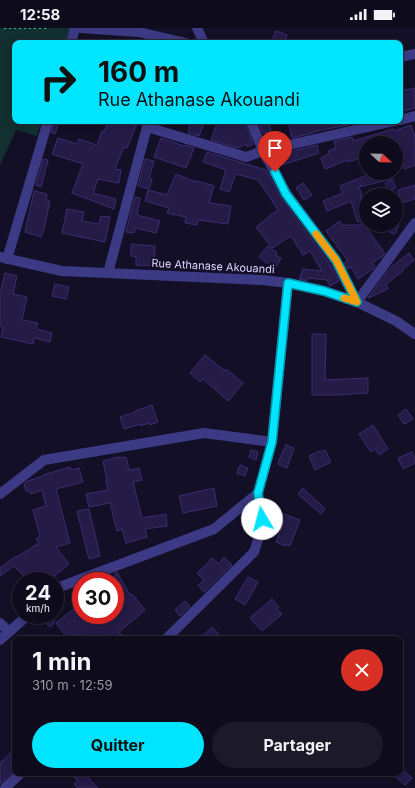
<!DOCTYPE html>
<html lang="fr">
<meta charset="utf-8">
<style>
:root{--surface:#0e0b1c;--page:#1c1929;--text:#f1f3f6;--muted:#9b9ba3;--line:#2e2b3b;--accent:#00e5ff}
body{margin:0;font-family:Inter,sans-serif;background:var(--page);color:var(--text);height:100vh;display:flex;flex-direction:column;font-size:15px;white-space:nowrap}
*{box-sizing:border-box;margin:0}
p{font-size:13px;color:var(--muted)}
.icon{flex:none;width:22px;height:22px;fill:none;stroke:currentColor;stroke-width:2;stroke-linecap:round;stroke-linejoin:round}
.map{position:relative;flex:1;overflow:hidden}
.panel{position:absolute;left:12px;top:608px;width:391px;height:140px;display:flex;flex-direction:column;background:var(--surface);border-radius:8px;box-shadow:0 2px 10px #0003,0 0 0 1px var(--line)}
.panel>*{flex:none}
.hud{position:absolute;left:12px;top:12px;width:391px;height:84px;border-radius:8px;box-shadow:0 2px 10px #0003,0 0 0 1px var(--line);background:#00e5ff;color:#111;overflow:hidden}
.needle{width:26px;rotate:112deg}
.tools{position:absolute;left:359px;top:108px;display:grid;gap:8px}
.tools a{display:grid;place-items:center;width:44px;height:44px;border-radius:50%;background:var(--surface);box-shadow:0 2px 10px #0003,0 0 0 1px var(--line);font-size:20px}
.speed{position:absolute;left:12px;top:544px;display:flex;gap:8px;font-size:20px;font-weight:700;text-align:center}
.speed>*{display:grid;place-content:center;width:52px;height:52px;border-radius:50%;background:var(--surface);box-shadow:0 2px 10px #0003,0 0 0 1px var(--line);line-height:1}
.speed small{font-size:10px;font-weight:400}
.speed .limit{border:6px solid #d22;background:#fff;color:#111}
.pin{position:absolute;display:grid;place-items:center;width:34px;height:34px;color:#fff;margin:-41px -17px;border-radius:50% 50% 50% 0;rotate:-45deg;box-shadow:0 0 4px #0007}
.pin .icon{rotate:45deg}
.me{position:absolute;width:44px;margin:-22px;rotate:352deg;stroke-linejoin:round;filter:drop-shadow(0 0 3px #0008)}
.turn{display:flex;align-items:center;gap:14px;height:84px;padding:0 20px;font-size:18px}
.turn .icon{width:52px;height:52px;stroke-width:2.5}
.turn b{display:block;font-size:28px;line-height:34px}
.round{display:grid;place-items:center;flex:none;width:42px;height:42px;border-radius:21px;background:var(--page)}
.summary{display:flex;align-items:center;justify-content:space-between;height:68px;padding:0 20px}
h1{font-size:24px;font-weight:700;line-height:30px}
.primary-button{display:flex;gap:8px;margin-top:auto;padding:8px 20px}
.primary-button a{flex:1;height:46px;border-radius:24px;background:var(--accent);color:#111;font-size:16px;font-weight:700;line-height:46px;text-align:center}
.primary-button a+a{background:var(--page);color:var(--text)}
.status{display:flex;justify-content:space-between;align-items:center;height:28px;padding:0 20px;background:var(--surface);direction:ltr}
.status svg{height:11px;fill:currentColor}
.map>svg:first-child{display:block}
.green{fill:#12302f}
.building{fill:#241b47;stroke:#3b2d73}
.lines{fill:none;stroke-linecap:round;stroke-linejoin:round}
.path{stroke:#2fb8b0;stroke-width:2;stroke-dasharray:2 3;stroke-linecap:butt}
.minor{stroke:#3d3a85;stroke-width:10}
.route-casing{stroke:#0095a6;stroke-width:10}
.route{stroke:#00e5ff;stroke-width:7}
.slow{stroke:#f59e0b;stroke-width:7}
.labels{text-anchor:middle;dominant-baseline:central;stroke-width:4;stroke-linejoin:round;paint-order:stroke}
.street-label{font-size:11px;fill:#d9d4ff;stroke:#130f26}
</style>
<div class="status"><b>12:58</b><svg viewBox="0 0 49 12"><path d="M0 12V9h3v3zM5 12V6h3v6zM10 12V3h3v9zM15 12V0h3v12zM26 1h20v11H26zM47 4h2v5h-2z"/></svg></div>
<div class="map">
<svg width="415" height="760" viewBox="0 0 415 760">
<rect width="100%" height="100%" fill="#130f26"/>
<path class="green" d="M0,0h71l-5,15h-51v78h26l-4,15 -21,-6 -16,35z"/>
<path class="building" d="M276,3l11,4 -3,8h-13z
M415,60v20l-15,4v-21z
M54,93h5l-4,13 -4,-1z
M108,93h30l-11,27 -3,-1 -9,22 6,1 -2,13 -21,-4 -5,14 23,6 -2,10 -42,-16 11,-29 -31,-10 6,-16 19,6 2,-5 18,6 5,-14 2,1z
M191,93h14l-6,15 -11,-3z
M218,93h27l8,23 -6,3 -1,-3 -8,4 -27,-8z
M258,93h11l2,11 -8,1z
M288,93h22v3l16,-3h22v4l-35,7v1l-21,5z
M411,97l4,12v28l-11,4 -4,-10 -4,1v-17h-30v14l-19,5v-2l-22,9 -4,-11 8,-5 -1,-2 8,-3 -2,-7 18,-4 1,4 40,-12 1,2z
M161,110l23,8v-1l10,3 -8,20 -32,-11z
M317,117l2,8 -40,13 -6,-10z
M207,124l59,18 15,27 48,66 10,18 -9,5 -3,-6 -19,-2 -1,3 -8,-2 4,-10 19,2 -12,-20 -7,4 -12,-19 -19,12 -16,-21 13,-10v-1l9,-6 -7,-11 -13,-19 -22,-6 -7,18 -9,-3 6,-19 -23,-8z
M43,131l5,1 -7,27 -5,-2z
M145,131l9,2 -5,17 3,1 -3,10 -11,-3z
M176,146l20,8 1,-1 17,5 -5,17 22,3 -3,18 -30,-4 -1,5 -12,-2 1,-6 -19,-4 2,-5 -24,-7 3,-11 19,5z
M370,146l1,2 21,-1v4l-33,8 3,9 -2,1 6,20v7l-9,-3 -6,-20 -24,10 -4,-10 20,-8 -3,-7z
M393,152l3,8 -8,3 -3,-8z
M303,155l9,12 -8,5 -8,-12z
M415,157v14l-14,4 -3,-13z
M34,163l13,3 -1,6 4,1 -5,24 -4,12 -16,-5z
M135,169l5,1 -3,17 23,6 -4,12 -21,-5 -1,5 -8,-1z
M67,181l17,3 -2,9 17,3 2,-8 9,1 -5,25 -43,-9z
M340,193l2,4h23l20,29 -2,2 -11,7 3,3 -2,3 -15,10 -7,-12 -4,2 -3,-6 4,-2 -22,-30z
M372,197h27l-4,9 -23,-8z
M131,216l24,2 -1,20 -18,-1v-8l-5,-1z
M268,218l9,7 -2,2 6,3 -6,11 -16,-12z
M409,225l5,7 -12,10 1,1 -17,13 2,5 -20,9 22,-30z
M5,245l12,3 -4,18 14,3 -5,23 16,3 -2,6 16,4 -2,9 -16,-4 -1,6 -32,-7 2,-10 -3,-1v-32z
M55,256l14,3 -3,12 -14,-3z
M312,306h14l-1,46 43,-2v15l-34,2h-22z
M205,327l20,16 1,-2 17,14 -15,18 -25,-22 -3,3 -10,-9z
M152,377l6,17 -8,3 -1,-2 -9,3v-2l-16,5 -4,-12 16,-5 -1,-1z
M406,381l7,10 -9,5 -6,-9z
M373,397l15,24 -9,6 -4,-6 -4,3 -12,-18z
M286,417l8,3 -7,20 -9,-4 5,-14 1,1z
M251,422l7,2 -2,8 -7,-3z
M325,422l6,12 -16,8 -6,-14 10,-5v1z
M412,424l3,6v5l-12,6 -5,-11z
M119,429v1l7,-1 3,13 10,-2 3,12 -9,2 9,36 24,-4 1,12 -22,3 2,8 -21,6 -4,-14 -5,2 -7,-28 -21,4 -3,-13 22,-4 -2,-9h1l-4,-20z
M240,437l8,3 -3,8 -8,-3z
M70,439l1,3 8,-2 4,14 -27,7 14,54 -14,4 13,17 -16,13 -1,-1 -6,5h-17l-15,-15 -14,10v-8l16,-12 1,1 22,-14 -3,-4 4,-3 -7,-26 13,-4 -4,-16 -11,4 -1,-2 -4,-1 -2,-7 4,-3 15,-5v-1z
M214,460l3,18 -34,7 -4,-17z
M303,460l22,21 -4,5 -23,-20z
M89,481l11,47 -11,3 -12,-48z
M278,484l22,8 -10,26 -5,-2v2l-9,-4 8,-20 -9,-3z
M224,529l8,8 -28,27 -6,-7 6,-5 -7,-7 9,-8 6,-7 7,6z
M117,544l13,23 2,-1 13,16 -26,22 6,7h-48l-6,-6 -4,4 -11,-14 25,-20v12h34v-11l4,-4 -4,-6v-21z
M248,549l10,5 -13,23 -10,-6z
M272,571l7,8 -2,2 5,5 -20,17 -12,-13z
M185,573l5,5 -10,10 -5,-6z
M47,587h2l6,7 -5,5 -7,-7z
M212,599l11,12h-24z
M15,721v21l-15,14v-21z
M400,739l12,11 -7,7 -13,-12h8z
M70,745h14l14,15h-20l-4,-4 4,-3z"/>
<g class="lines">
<path class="path" d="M4,0h45"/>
<path class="minor" d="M81,0l57,4 48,11
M197,0l7,15
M71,15l4,-15
M400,29l15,-3
M400,92l15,-4
M251,93l12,30 23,42 49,67 22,42 58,-79
M0,229l62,14 200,9 26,3 36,8 33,11 39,19 19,13
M7,231l41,-138
M108,245l39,-146 99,30 17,-6 131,-30
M0,466l44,-34 160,-27 68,9
M55,562l2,-2 157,-59 44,-36 14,-51 16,-159
M0,595l9,9
M166,611l88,-87 7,-21 1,-12 -4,-26
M0,612l28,-25
M5,760l16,-15"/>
</g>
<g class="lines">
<defs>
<path id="route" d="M262,491l-4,-26 14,-51 16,-159 36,8 33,11 -21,-42 -50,-66 -11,-22"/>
</defs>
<use href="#route" class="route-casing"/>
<use href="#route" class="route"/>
<path class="slow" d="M316,206l20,26 21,42 -13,-4"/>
</g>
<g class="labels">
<g class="street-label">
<text transform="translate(213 238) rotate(3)">Rue Athanase Akouandi</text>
</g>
</g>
</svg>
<div class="tools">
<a><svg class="needle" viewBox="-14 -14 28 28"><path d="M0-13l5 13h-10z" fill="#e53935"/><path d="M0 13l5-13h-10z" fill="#9b9ba3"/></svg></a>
<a><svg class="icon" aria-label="layers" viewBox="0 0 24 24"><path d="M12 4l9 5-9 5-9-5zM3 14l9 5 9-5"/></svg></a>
</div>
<div class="speed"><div>24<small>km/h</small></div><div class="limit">30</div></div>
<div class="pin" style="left:275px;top:144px;background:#d93025"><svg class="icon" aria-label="arrive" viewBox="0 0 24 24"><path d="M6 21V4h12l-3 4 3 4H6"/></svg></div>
<svg class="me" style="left:262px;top:491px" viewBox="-20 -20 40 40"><circle r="19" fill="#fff"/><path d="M0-13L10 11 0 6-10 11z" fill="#00e5ff"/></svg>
<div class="hud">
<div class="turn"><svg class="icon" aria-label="right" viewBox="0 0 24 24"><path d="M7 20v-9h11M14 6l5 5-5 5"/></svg><div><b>160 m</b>Rue Athanase Akouandi</div></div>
</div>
<section class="panel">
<div class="summary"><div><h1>1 min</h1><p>310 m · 12:59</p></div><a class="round" style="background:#d93025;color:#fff"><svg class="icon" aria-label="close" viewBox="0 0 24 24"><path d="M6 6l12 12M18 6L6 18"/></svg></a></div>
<div class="primary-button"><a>Quitter</a><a>Partager</a></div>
</section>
</div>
